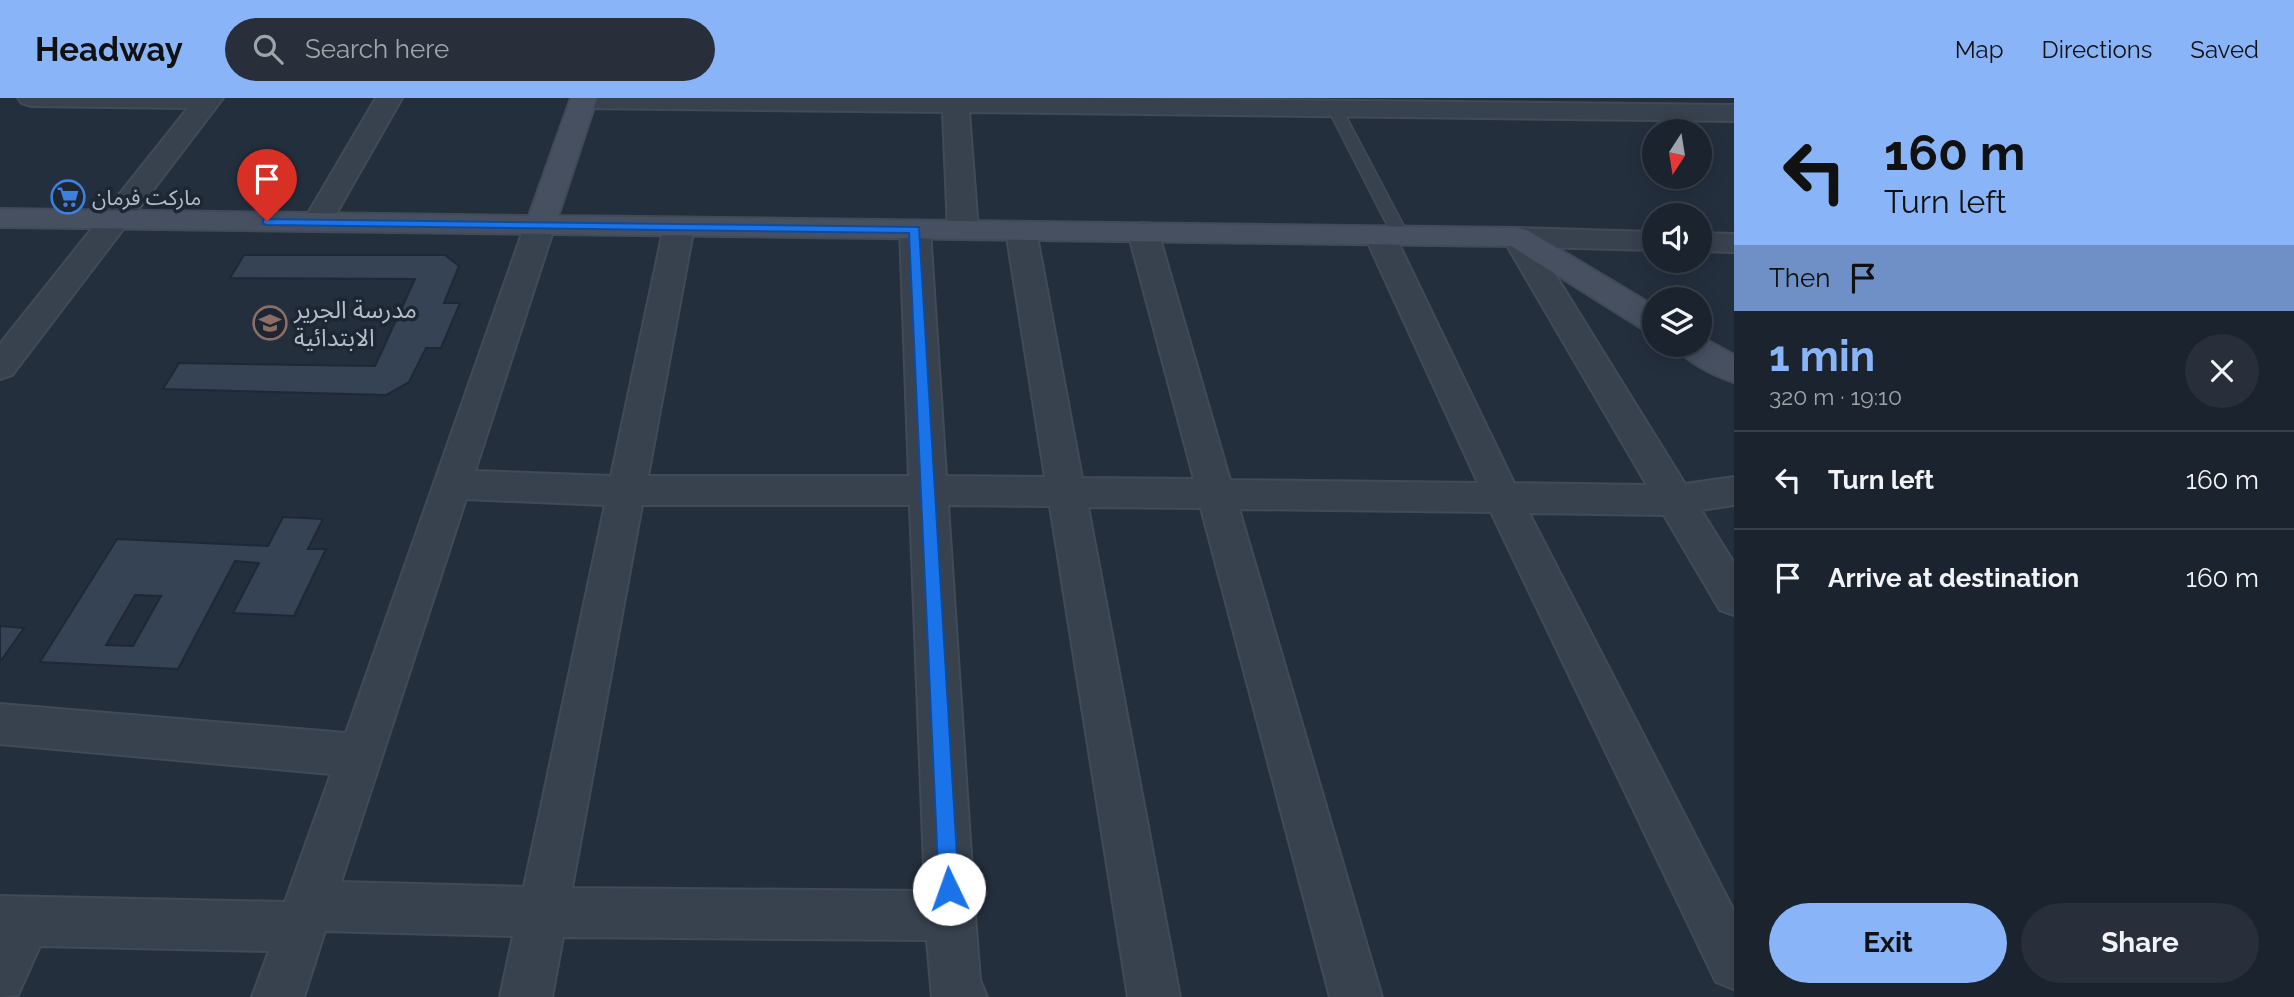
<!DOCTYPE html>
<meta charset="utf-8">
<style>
:root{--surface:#1b232e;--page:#282f3a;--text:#f1f3f6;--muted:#a0a4aa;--line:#39404a;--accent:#8ab4f8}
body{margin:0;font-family:Raleway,"Noto Sans Arabic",sans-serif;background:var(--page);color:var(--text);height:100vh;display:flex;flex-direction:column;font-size:26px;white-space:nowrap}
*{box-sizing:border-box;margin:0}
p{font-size:23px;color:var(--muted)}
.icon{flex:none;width:38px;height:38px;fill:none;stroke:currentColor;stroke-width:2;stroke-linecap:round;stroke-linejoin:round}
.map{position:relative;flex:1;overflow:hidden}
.panel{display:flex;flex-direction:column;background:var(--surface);width:560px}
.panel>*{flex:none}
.banner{background:#8ab4f8;color:#111;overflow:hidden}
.needle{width:46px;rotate:192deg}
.controls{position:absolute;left:1642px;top:21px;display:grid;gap:14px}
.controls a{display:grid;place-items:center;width:70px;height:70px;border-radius:50%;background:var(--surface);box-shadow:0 4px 18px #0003,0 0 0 2px var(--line);font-size:35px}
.pin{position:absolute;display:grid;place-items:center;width:60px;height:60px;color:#fff;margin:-72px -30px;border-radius:50% 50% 50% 0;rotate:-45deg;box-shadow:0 0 7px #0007}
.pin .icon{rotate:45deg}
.me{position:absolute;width:77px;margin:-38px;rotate:357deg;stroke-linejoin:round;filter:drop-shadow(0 0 5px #0008)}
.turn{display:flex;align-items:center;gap:24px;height:147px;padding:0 35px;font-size:32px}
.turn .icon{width:91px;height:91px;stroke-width:2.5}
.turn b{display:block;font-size:49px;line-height:60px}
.then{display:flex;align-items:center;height:66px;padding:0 35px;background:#0003;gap:14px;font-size:26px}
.round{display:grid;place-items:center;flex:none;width:74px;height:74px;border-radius:37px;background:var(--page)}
.headline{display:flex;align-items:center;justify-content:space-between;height:119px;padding:0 35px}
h1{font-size:42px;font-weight:700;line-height:52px;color:var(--accent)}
.action{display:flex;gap:14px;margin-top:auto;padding:14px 35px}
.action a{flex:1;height:80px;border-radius:42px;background:var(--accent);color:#111;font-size:28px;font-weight:700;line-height:80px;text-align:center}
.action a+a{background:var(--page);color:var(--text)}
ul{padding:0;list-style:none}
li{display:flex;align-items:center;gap:21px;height:98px;padding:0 35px;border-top:2px solid var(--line)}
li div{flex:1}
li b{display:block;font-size:26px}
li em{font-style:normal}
header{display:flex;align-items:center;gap:42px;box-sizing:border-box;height:98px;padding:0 35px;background:var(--accent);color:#111}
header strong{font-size:33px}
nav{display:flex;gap:38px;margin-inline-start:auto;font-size:24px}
.search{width:490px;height:63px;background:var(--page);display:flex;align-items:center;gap:18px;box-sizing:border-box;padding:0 24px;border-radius:38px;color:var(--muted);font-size:26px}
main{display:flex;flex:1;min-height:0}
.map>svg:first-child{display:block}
.building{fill:#364354;stroke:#1f2835;stroke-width:2;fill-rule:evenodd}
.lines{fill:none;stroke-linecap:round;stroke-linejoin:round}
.lane-casing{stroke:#414a57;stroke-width:3}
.street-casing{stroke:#414a57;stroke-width:4}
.secondary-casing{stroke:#414a57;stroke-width:4}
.lane{fill:#38414e;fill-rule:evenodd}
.street{fill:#38414e;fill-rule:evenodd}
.secondary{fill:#465061;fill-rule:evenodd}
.route{fill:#1a73e8;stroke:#114b97;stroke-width:2}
.labels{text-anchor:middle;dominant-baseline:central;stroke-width:7;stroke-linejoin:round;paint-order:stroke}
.far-poi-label{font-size:21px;fill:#b4bcc9;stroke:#1d2633;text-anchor:start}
.poi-label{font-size:24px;fill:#b4bcc9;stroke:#1d2633;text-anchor:start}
</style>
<header>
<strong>Headway</strong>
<div class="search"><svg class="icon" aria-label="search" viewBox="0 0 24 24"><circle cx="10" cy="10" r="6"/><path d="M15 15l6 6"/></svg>Search here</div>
<nav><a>Map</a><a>Directions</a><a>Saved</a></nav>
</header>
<main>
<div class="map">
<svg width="1734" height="899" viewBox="0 0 1734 899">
<rect width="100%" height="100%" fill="#242f3e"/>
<path class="building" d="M244,157h201l14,11 -15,37h16l-19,45h-15l-17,34 -23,13 -223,-6 16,-26 196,3 40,-87 -185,-1z
M283,419l40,2 -15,30h18l-32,67 -61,-3 26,-50 -24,-2 -57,108 -138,-7 77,-123 151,7zM135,497l26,1 -28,50 -27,-1z
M0,528l24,2 -24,34z"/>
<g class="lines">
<defs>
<path id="lane" d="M1334,5l7,4 68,129 -2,4h-12l-2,-4 -66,-129z"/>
<path id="street" d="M18,0h205l-211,277 -12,4v-35l188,-236 -157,-2 -9,-3z
M376,0h26l-74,130 -10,3 -10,-3 -5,-6z
M572,0h519l643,7v16l-765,-9 9,118 -5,6 -10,3 -10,-3 -5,-6 -5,-118 -360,-4 -9,-3z
M540,118l10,3 5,6 -80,246 136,5 53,-249 5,-6 10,-3 10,3 5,6 -46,249h261l-9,-246 5,-6 10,-3 10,3 5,6 16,246 99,1 -39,-246 5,-7 10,-2 10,2 5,7 46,247 112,1 -66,-247 5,-7 10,-2 10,2 5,7 72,248 248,3 -113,-247 5,-7 10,-2 10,2 5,7 119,247 133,2 -145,-248 5,-7 10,-2 137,4v18l-116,-3 147,237 49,-7v28l-33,5 33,53v52l-14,-5 -56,-95 -135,-2 205,398v78l-18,-7 -225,-470 -252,-3 143,488h-52l-129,-489 -113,-1 92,490h-52l-78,-491 -102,-1 27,411 5,64 7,17h-55l-5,-57 -364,-3 -11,60h-52l13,-61 -188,-5 -21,66h-52l17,-46 -229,-5 -22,49 -18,2v-101l285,6 46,-128 -331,-30v-40l346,29 179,-508 5,-6zM466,401l139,6 -81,382 -183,-5zM642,407h268l15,386 -353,-3z
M1699,135l35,1v18l-35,-1z"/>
<path id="secondary" d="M571,0h26l-39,118 959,12 10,2 127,76v26l-11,-3 -132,-83 -1511,-19v-18l529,7z
M1699,238l35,19v27c-19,-6 -49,-20 -58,-37h23z"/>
</defs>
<use href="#lane" class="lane-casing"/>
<use href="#street" class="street-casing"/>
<use href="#secondary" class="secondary-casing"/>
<use href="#lane" class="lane"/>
<use href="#street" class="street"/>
<use href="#secondary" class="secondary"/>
</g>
<path class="route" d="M263,121l656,8 40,662 -3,7 -7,3 -7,-3 -3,-7 -30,-656 -642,-8 -4,-1z"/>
<defs>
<symbol id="supermarket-ring" viewBox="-11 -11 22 22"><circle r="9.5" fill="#1d2633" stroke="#3f7fe0" stroke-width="1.5"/><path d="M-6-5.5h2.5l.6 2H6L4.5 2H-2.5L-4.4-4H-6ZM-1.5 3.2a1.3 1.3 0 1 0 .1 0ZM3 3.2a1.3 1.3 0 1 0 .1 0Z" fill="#3f7fe0"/></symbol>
<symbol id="school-ring" viewBox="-11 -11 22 22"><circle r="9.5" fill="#1d2633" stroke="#8d6e63" stroke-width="1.5"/><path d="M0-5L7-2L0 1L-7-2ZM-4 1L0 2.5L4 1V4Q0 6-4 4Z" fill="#8d6e63"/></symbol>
</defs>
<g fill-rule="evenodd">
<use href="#supermarket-ring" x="49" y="80" width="38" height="38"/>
<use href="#school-ring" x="251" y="206" width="38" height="38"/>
</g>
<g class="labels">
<g class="far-poi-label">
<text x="92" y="99">مارکت فرمان</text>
</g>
<g class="poi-label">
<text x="294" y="211">مدرسة الجرير<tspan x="294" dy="28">الابتدائية</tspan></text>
</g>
</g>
</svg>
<div class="controls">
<a><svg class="needle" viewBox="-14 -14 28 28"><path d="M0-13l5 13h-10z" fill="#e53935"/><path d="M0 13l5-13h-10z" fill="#a0a4aa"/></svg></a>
<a><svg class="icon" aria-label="sound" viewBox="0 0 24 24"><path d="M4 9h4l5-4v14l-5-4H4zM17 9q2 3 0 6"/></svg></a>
<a><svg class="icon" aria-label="layers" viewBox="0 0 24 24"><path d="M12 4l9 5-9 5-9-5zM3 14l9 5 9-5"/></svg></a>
</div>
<div class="pin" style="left:267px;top:123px;background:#d93025"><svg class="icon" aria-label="arrive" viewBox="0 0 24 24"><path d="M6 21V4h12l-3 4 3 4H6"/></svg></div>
<svg class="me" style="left:949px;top:791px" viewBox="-20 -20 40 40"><circle r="19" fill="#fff"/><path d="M0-13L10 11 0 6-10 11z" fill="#1a73e8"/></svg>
</div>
<section class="panel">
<div class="banner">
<div class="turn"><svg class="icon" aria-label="left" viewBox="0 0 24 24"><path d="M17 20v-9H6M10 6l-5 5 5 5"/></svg><div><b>160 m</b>Turn left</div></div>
<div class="then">Then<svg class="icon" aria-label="arrive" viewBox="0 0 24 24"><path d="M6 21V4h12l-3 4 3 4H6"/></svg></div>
</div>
<div class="headline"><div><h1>1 min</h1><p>320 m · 19:10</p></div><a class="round"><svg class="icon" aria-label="close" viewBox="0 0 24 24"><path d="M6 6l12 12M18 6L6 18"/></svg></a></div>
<ul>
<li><svg class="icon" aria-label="left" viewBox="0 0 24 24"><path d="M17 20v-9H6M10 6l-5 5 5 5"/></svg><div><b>Turn left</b></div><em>160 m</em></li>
<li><svg class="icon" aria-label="arrive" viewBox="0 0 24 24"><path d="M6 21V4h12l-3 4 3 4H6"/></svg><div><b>Arrive at destination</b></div><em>160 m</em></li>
</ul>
<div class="action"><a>Exit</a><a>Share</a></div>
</section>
</main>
